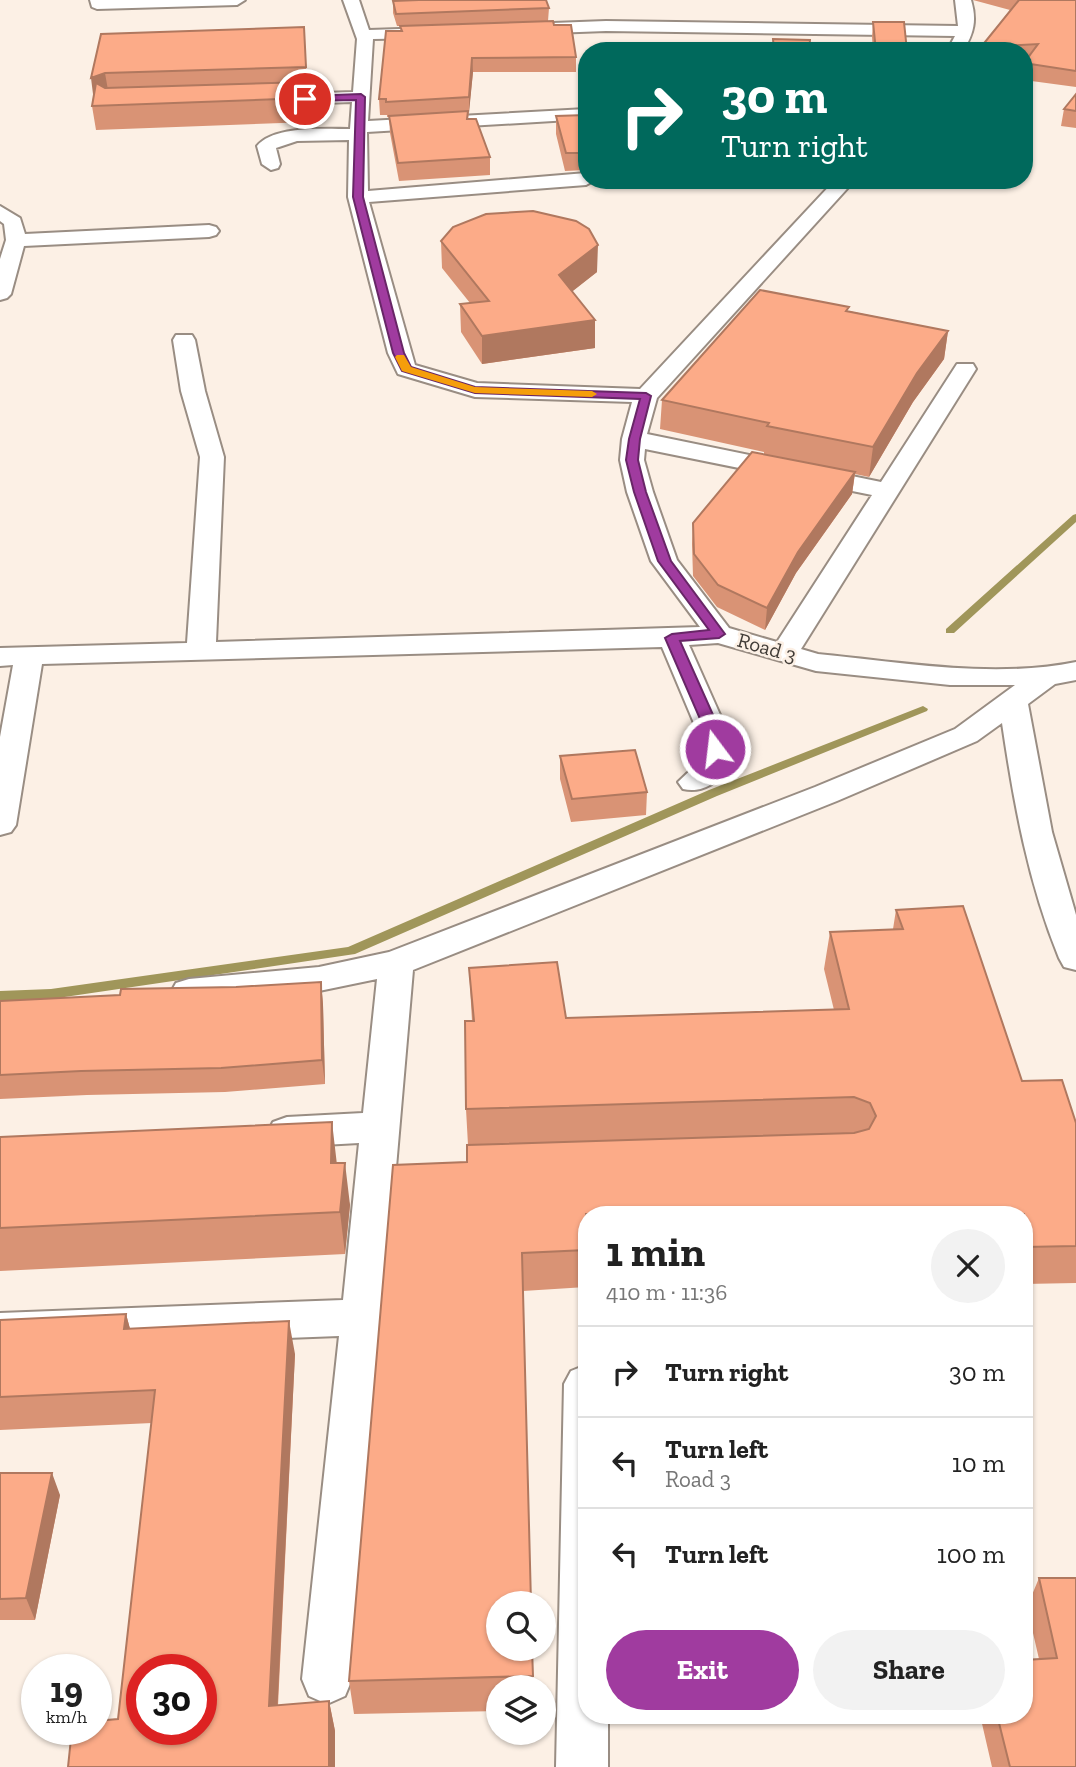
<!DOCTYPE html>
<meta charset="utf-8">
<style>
:root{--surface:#fff;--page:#f2f2f2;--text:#222;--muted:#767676;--line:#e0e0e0;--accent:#a03b9f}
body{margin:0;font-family:"Zilla Slab",serif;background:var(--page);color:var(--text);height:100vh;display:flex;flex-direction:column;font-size:26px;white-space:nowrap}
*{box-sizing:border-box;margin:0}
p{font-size:23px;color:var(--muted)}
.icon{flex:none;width:38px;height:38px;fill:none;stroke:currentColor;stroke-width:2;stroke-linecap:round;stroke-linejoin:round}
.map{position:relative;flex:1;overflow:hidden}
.side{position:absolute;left:578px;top:1206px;width:455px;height:518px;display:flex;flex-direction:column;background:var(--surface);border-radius:28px;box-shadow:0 2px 5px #0004}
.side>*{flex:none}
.banner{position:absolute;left:578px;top:42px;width:455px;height:147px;border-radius:28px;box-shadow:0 2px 5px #0004;background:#00695c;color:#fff;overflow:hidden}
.fabs{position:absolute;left:486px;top:1591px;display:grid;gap:14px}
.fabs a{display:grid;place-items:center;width:70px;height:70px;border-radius:50%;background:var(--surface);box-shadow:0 2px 5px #0004;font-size:35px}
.speed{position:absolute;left:21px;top:1654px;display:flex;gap:14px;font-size:35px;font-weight:700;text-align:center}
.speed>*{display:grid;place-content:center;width:91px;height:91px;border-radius:50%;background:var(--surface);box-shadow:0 2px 5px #0004;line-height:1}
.speed small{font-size:18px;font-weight:400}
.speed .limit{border:10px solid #d22;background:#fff;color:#111}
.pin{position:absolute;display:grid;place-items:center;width:60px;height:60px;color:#fff;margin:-30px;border:4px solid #fff;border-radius:50%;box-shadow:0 2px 7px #0007}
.me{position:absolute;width:77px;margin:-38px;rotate:345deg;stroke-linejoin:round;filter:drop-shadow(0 0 5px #0008)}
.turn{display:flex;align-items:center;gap:24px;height:147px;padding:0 28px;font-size:32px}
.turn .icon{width:91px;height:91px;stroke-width:2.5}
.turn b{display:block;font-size:49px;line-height:60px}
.round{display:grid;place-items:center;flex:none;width:74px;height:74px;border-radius:37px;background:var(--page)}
.summary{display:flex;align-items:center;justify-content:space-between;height:119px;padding:0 28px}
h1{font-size:42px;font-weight:700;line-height:52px}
.cta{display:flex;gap:14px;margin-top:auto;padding:14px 28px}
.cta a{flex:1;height:80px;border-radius:42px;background:var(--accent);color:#fff;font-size:28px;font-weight:700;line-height:80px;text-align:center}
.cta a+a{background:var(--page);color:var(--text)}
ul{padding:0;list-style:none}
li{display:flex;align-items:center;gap:21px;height:91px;padding:0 28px;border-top:2px solid var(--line)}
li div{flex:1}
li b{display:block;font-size:26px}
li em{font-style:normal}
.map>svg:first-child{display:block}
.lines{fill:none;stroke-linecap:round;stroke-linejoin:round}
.stream{fill:#a0965a;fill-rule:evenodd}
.minor-casing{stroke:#998d83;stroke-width:4}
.minor{fill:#fff;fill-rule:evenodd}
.wall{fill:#d99375}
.shaded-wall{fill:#b0785f}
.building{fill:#fcab88;stroke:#b0785f;stroke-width:2;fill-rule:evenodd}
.route{fill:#a03b9f;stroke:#682667;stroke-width:2}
.slow{fill:#f59e0b}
.labels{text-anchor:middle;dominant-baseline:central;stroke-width:5;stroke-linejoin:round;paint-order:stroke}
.far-street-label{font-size:21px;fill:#413c37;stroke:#fcf0e5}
</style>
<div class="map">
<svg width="1076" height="1767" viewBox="0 0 1076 1767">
<rect width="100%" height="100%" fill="#fcf0e5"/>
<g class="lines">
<path class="stream" d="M1076,514v8l-122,111h-8v-4l127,-114z
M923,706l5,3 -1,2 -210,85 -362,158 -304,45 -51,2v-10l51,-2 297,-42 361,-157z"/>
<defs>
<path id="minor" d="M90,0h155l-8,5 -140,4 -5,-2z
M343,0h16l10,30 61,-2 8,5 -8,5 -57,1 -5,82 218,-12v10l-219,13 1,59 218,-18v7h9l-9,5 -217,17 46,163 62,18 163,6 195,-209h20l-198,218 -10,36 234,48 76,-118h16l3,5 -175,280 17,5c84,8 174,25 258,8v18l-21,4 -27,20 24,128 24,83v55l-12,-3 -5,-9c-31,-76 -45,-154 -57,-235l-25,18 -140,60 -424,169 -61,709 -7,17 -18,8 -18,-8 -7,-17 37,-343 -339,13v-36l343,-13 16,-157 -72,4 -14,-5 -5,-10 5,-10 14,-5 76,-4 14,-134 -58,12 -130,14 -13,-4 -5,-9 5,-9 13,-4 130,-12 70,-15 426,-165 140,-58 60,-44h-65l-134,-14 -98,-28 -29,2 40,90 2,29c-11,17 -28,30 -48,25l-5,-7 22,-21 -1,-26 -37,-88 -620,17 -26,161 -5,7 -11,3v-98l13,-72 -13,1v-18l187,-5 13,-186 -19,-66 -8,-51 3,-5h16l3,5 10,51 19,66 -8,185 484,-15 -49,-66 -24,-69 -7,-32 2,-21 10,-37 -157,-5 -77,-23 -10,-21 -40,-156 1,-57 -52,1 -21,7 4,16 -2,4 -7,2 -9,-6 -5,-18c17,-21 68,-17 93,-17l2,-27 -90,3 -9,-5 9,-5 91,-3 4,-53zM645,449l227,46 -95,147 -48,-14 -52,-68 -24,-68 -9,-32z
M955,0h16c6,20 3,33 -8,51l-15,-2 7,-13 -349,-5 -80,3 -8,-5 8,-5 80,-3 352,5z
M0,206l20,12 5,16 184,-9 7,2 3,4 -3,4 -7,2 -185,9 -13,48 -4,4 -7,2v-41l6,-19 -2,-16 -4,-3z
M586,1365v350h22v52h-52l8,-383 7,-13z"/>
</defs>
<use href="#minor" class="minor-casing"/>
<use href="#minor" class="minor"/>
</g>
<path class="wall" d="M973,0h103v87l-52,-7v-17l2,-3h-2v-9h-44l1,-4 29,-37z
M393,1l156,7 -1,13 -151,5 -4,-13z
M873,22l34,29h-34l-1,-14z
M554,25l22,32v15h-103l-5,47 22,38v18l-91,6 -9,-48 -1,-16h-2v-2h-7l-1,-16 22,-68 -1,-5z
M304,27l5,95 -213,8 -4,-24 9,-72z
M1076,94v34l-15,-2 3,-17z
M586,115v55l-21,1 -9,-37v-18z
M441,241l156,31 -25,19 23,29v28l-113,16 -21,-32 -1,-28 10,-1 -28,-35z
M849,311l99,20 -4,28 -31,43 -44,75 -14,-3 -3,20 -56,79 -31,57 -48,-23 -24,-31 -1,-32 1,-21 71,-69v-2l-104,-23 2,-29z
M560,756l87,36 -1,23 -75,7 -11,-43z
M896,910l126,171 54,42v160l-52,1v-70h-438v73l-63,4 10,396h-34v24l-145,3 -5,-33 118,-519 1,-17 -2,-36 6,-88 -3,-53 97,50 268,-8 -10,-41 6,-37 63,-3z
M321,982l2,23 2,79 -100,8 -138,3 -87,4v-98l120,-6z
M0,1137l337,26 13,42 -5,49 -345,17z
M126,1314l4,15 165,25 -17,352 51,-5 6,30v36h-267l50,-48 34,-296 -152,7v-110z
M0,1473l60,22 -25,125h-35z
M1039,1578h37v189h-84l-12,-52h44l15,-56 -12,-52z"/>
<path class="shaded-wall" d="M472,58l1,14 -4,41v-16z
M105,73l4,23 -15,6 -3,-24z
M598,245l-1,27 -38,30v-27z
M595,320v28l-113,16v-28z
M948,331l-4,28 -31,43 -44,75 4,-30 44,-74z
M855,472l-3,22 -56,79 -31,57 2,-22 31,-56z
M321,982l2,23 2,79 -3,-24z
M332,1122l5,43 -6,-2z
M345,1163l5,42 -5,49 -5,-42z
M126,1314l9,33 -11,-18z
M289,1321l6,33 -19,382 -7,-30z
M52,1473l8,22 -25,125 -9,-22z
M329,1701l6,30v36h-6z"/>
<path class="building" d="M419,0h127l3,8 -153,6 -3,-13z
M1019,0h57v71l-52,-8 14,-19 -57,3z
M553,21l1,4h17l5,32 -104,1 -3,39 -83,5v-3h-7l7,-68h16l-2,-5z
M873,22h31l3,29h-31z
M304,27l2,40 -201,6 -14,5 10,-44z
M773,39l37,1 -1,11h-35z
M307,82v16l-215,8 4,-23 9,5z
M1076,94v17l-12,-2z
M468,111l-1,8h9l14,38 -92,6 -9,-47z
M586,115v38h-20l-10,-37z
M533,211l43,10 13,8 9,16 -39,30 36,45 -113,16 -22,-32 29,-3 -48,-60 12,-14 33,-13z
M760,290l89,17 -3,4 102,20 -31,42 -44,74 -106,-21 2,-3 -107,-23z
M752,452l103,20 -57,80 -31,56 -49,-23 -24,-31 -1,-31z
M635,750l12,42 -75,7 -12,-43z
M963,906l59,175 40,-1 14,43v123l-52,1v-33h-438v36l-64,3 9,350h-32v45h33l1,28 -184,5 44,-516 74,-3v-17l387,-12 15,-4 7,-13 -6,-13 -16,-6 -388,12 -1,-88h9l-5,-53 88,-6 9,56 283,-9 -19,-77 73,-3 -7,-19z
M321,982l1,78 -101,8 -140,3 -81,4v-74l120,-6 1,-6 115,-2z
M332,1122l-1,41h14l-5,49 -340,16v-91z
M126,1314l-2,15 165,-8 -20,385 60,-5v66h-261l4,-38h24v-8l22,-2 37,-329 -155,7v-77zM142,1670h59v59h-59z
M0,1473h52l-26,125 -26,1z
M1039,1578h37v189h-66l-13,-52h27v-55l33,-2z"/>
<path class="route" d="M361,94l4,3 -2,100 41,156 7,14 64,20 171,6 5,3 -11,43 -2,21 8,32 25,69 54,73 -6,4 -39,3 42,94 -2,18h-10l-3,-18 -42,-97 7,-4 37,-4 -51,-69 -24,-69 -8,-32 3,-21 11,-40 -165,-6 -73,-22 -9,-18 -40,-156 3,-97 -51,1 -4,-2 4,-3z"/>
<path class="slow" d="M397,355h7l7,12 64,20 117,4 5,3 -5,3 -117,-4 -73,-22 -7,-14z"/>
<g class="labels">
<g class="far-street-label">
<text transform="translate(767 647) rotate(16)">Road 3</text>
</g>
</g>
</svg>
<div class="fabs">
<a><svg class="icon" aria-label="search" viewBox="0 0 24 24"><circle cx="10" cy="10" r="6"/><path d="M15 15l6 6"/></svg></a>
<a><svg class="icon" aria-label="layers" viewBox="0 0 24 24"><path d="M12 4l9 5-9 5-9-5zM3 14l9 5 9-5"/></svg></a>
</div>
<div class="speed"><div>19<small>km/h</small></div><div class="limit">30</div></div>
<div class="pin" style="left:305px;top:99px;background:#d93025"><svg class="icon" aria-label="arrive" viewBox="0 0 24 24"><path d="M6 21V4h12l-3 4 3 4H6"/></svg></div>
<svg class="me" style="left:715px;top:749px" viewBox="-20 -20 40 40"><circle r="17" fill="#a03b9f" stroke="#fff" stroke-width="3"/><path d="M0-11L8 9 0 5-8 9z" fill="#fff"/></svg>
<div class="banner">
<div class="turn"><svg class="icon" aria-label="right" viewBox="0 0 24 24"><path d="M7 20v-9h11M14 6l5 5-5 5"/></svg><div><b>30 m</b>Turn right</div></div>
</div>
<section class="side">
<div class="summary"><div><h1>1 min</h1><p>410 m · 11:36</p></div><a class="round"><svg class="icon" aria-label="close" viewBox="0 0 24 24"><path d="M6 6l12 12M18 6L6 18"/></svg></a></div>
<ul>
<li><svg class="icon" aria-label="right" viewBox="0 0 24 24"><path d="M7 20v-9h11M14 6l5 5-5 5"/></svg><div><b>Turn right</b></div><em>30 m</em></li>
<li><svg class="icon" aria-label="left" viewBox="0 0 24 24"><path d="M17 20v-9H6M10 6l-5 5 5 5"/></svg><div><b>Turn left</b><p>Road 3</p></div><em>10 m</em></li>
<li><svg class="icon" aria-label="left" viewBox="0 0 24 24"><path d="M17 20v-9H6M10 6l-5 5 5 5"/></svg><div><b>Turn left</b></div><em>100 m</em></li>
</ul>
<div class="cta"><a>Exit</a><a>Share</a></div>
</section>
</div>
